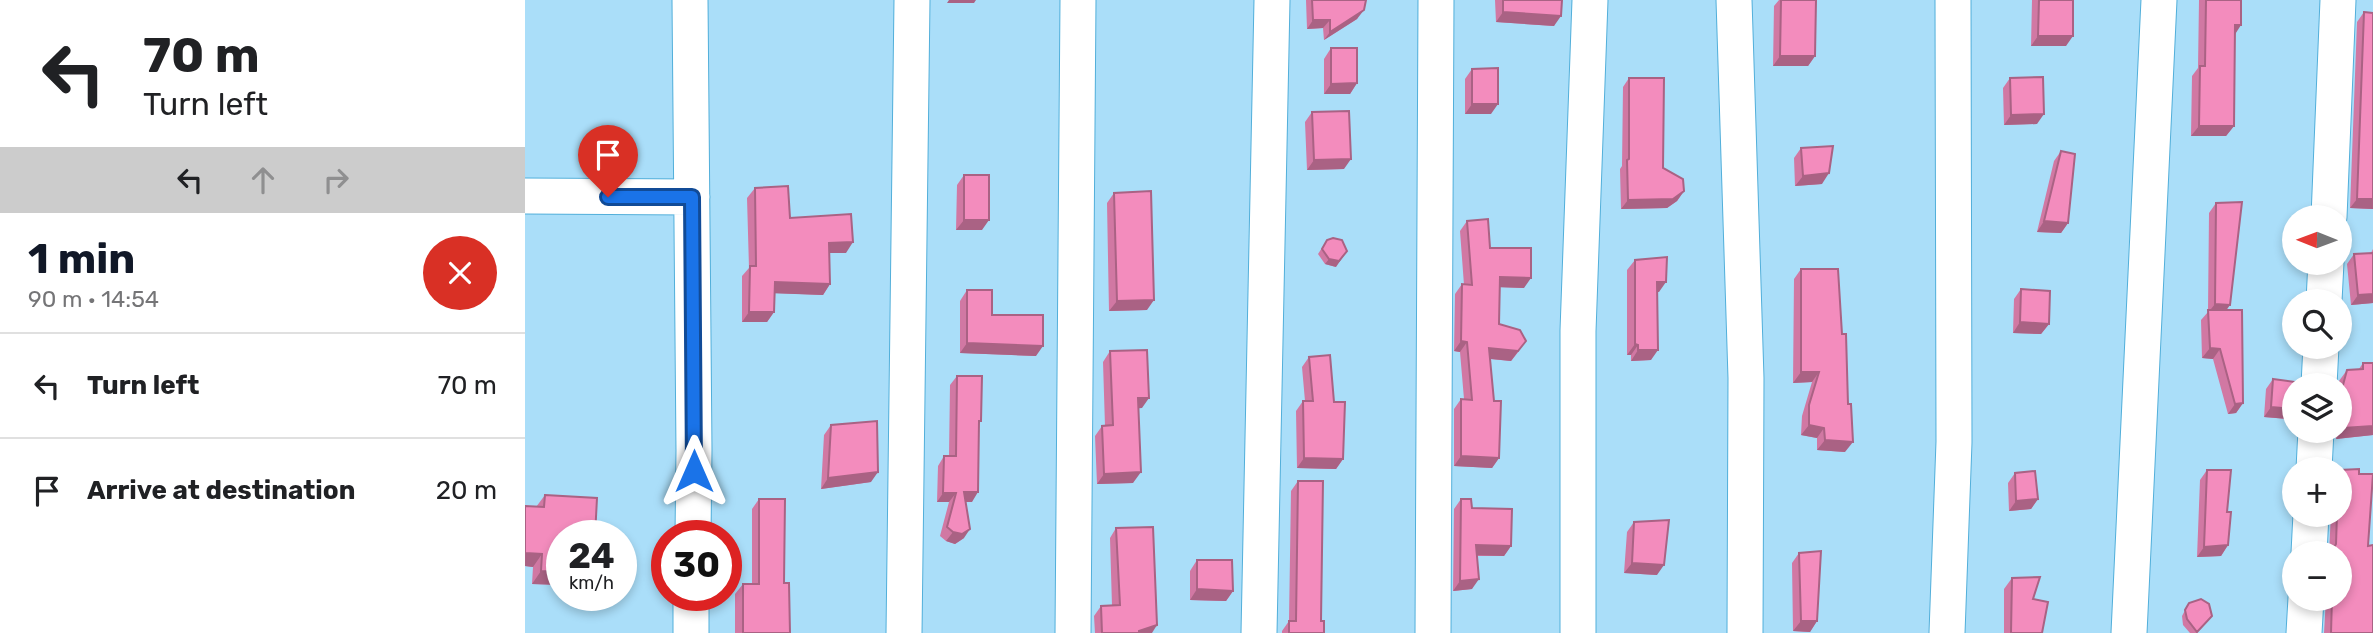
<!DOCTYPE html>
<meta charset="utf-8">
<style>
:root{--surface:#fff;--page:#f2f2f2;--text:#202124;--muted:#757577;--line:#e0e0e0;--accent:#111827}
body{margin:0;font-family:Rubik,sans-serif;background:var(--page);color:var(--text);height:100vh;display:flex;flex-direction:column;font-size:26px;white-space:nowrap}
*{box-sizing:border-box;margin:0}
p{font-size:23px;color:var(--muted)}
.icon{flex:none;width:38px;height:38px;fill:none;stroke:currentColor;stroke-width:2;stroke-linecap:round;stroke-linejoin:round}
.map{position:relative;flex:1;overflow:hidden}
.details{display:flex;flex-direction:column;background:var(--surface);width:525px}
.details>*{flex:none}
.hud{background:#fff;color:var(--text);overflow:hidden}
.needle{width:46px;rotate:271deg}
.tools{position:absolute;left:1757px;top:205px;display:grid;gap:14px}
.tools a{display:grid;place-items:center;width:70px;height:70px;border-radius:50%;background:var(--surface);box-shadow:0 4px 10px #0003;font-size:35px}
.speed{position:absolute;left:21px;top:520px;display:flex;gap:14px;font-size:35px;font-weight:700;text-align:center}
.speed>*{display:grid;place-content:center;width:91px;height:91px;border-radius:50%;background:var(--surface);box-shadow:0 4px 10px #0003;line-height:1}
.speed small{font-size:18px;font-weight:400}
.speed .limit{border:10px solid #d22;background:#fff;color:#111}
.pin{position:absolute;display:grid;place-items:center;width:60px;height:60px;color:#fff;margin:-72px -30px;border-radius:50% 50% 50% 0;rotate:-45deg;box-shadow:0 0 7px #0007}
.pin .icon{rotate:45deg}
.me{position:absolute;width:77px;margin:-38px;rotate:0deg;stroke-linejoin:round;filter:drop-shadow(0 0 5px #0008)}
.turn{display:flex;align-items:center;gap:24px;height:147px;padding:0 28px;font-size:32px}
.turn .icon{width:91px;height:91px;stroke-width:2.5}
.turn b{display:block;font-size:49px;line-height:60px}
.lanes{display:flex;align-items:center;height:66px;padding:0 28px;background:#0003;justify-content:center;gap:35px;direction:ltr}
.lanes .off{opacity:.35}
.round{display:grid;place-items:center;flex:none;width:74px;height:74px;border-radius:37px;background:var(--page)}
.head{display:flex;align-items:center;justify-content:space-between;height:119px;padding:0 28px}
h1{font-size:42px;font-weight:700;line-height:52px;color:var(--accent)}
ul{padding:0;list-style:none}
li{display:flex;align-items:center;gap:21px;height:105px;padding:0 28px;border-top:2px solid var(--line)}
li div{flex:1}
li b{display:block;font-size:26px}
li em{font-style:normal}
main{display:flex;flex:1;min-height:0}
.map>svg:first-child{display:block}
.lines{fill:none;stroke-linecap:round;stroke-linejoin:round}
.minor-casing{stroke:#52afda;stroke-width:37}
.minor{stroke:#fff;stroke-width:35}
.wall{fill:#d178a3}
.shaded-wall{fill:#aa6284}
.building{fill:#f38cbd;stroke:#aa6284;stroke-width:2}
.route-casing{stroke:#114b97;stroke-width:18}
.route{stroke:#1a73e8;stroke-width:12}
</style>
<main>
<section class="details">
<div class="hud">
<div class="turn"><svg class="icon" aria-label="left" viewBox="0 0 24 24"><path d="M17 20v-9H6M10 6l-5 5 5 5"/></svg><div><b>70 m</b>Turn left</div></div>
<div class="lanes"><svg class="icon" aria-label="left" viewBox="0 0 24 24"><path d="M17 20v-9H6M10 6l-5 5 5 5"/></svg><svg class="icon off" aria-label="ahead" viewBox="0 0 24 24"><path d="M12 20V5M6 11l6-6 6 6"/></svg><svg class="icon off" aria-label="right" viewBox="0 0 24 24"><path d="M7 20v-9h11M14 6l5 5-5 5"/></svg></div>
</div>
<div class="head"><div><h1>1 min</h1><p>90 m · 14:54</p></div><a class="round" style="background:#d93025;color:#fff"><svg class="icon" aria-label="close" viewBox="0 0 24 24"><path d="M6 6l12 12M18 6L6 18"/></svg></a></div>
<ul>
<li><svg class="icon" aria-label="left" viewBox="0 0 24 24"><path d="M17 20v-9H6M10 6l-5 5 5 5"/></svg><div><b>Turn left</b></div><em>70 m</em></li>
<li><svg class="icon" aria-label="arrive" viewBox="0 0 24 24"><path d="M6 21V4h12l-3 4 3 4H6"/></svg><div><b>Arrive at destination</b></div><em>20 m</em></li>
</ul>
</section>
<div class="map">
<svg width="1848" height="633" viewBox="0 0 1848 633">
<rect width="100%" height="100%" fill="#aadef9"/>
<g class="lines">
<defs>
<path id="minor" d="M165,0l4,450 -1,86
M1209,0l12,378 -1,255
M0,196l167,1
M1804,217l9,-217
M1799,301l2,-39
M1794,385l2,-39
M1789,469l2,-39
M1784,553l2,-39
M166,633v-38
M379,633l8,-633
M548,633l5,-633
M734,633l13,-633
M908,633l3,-633
M1053,633v-302l12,-331
M1422,633l7,-191 -1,-442
M1604,633l30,-633
M1779,633l2,-35"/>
</defs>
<use href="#minor" class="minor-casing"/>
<use href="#minor" class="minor"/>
</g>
<path class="wall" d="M781,0h60l-9,19 -33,21 -1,-12 -16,1z
M970,0h67l-8,26 -58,-4z
M1254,0h37l-1,56 -7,10h-35l1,-60z
M1507,0h41l-7,46h-35z
M1674,0h42l-7,35v91l-8,10h-35l1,-60 6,-8z
M1839,12l9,1v196l-23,-1 7,-186z
M806,48l26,35 -7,11h-26v-35z
M947,69l19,45h-26v-35z
M1104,78l34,90 21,23 -7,10 -10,7 -46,1 -1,-40 2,-3 1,-79z
M1485,78l27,46 -33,1 -1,-37z
M787,112l32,57 -37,1 -2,-48z
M1276,148l21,36 -27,2 -1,-28z
M1536,151l7,72 -7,10 -24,-1 17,-71z
M439,175l18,55h-26l1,-45z
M230,188l35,30 56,35h-17l1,31 -7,11 -48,-2 -1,19 -7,10h-25v-46l7,-8 -2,-70z
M589,193l33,117 -38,1 -2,-108z
M1691,203l10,107 17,93 -7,10 -8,1 -15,-55 -11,-1 -1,-38 7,-8 1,-99z
M942,221l57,67 -24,-1 -1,37 20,27 -8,10 -21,-2 9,99 -7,10 -38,-2v-57l7,-10h3l-4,-47 -6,-1 1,-57 7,-10 2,1 -4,-54z
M802,240l9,27 -11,-3 -7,-10z
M1848,249v54l-22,2 -4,-41 7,-10 17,-1z
M1110,260l24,32h-2l-6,68 -20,1v-6h-4v-85z
M1276,269l44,183 -28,-2v-12l-16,-3 1,-19 10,-34 -19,1 1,-104z
M1496,289l28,35 -8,10 -28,-1 1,-34z
M442,290l25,25 44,41 -76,-3v-52z
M585,351l32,57h-3l-6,75 -36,1 -2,-48 7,-10h3l-2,-64z
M784,357l25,45 9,57 -7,10 -39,-1 -1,-57 7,-10h2l-3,-34z
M1838,363l10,72 -37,4 -1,-9h5v-45h-2l1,-4 8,-11 12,-1z
M432,376l22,49 -7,77h-7l-1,36 -9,6 -9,-3 -6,-5 9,-34h-12l1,-36 6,-10h5l1,-71z
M1748,379l21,6v26l-5,8 -25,-2 2,-28z
M306,425l40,57 -50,7 3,-54z
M1682,470l20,42 1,33 -7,11 -24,1 3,-77z
M1490,473l23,26 -7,10 -22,2 -1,-28z
M1834,474l9,72 5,87h-49l2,-35h14v-45h-11l2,-39h9z
M773,481l23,140 3,12h-42v-2l7,-10 2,-130z
M20,495l17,90 -30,-1 1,-17 -8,-1v-60l11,1z
M234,499l25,84 6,50h-55v-39l8,-10h9v-75z
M936,499l11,9 39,38 -7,10h-27l-5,33 -19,2 1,-82z
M1109,522l23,53 -33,-2 3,-41z
M591,528l36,105h-57l-1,-17 7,-10h11l-2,-68z
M1274,553l18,68 -7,11 -17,-1 -1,-68z
M672,560l36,31 -7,10 -36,-1v-29z
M1487,578l21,21 9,34h-38v-44z
M1664,603l19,18 -11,12h-7l-7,-8 -1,-9z"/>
<path class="shaded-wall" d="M424,0h27l-2,3h-27z
M839,10l-7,9 -33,21 6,-8z
M978,12l58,4 -7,10 -58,-4z
M788,20h17l-7,8 -16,1z
M1710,25h6l-7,11z
M1513,36h35l-7,10h-35z
M1255,56h35l-7,10h-35z
M832,83l-7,11h-26l7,-10z
M947,104h26l-7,10h-26z
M1519,114l-7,10 -33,1 7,-10z
M1674,126h35l-8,10h-35z
M826,159l-7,10 -37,1 7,-10z
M1304,173l-7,11 -27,2 8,-10z
M1159,191l-7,10 -10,7 -46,1 7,-9z
M1832,199h16v10l-23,-1z
M439,220h25l-7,10h-26z
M1519,221l24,2 -7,10 -24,-1z
M328,242l-7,11h-24l7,-10z
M822,251l-11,16 -11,-3 4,-5z
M975,277l31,1 -7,10 -31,-1z
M250,282l55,2 -7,11 -56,-2z
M1132,282h9l-7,10h-9z
M1848,294v9l-22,2 7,-10z
M629,300l-7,10 -38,1 8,-10z
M1690,304l15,1 -7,10 -16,-1z
M224,312h25l-7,10h-25z
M1495,322l29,2 -8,10 -28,-1z
M936,341l6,1 -7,10 -6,-1z
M1001,341l-15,20 -29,-3 7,-10z
M442,343l76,3 -7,10 -76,-3z
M1110,344l3,1 -7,10h-4z
M1685,348l10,1 -7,10 -11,-1z
M1113,350h20l-7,10 -20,1z
M1276,372h18l-7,10 -19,1z
M613,398h11l-7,10 -11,1z
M1718,403l-7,10 -8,1 7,-10z
M1746,407l23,2v2l-5,8 -25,-2z
M1284,425l15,3 -7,10 -16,-3z
M1848,426v9l-37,4 7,-11z
M1300,440l28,2 -8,10 -28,-2z
M936,456l38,2 -7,10 -38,-2z
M779,458l39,1 -7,10 -39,-1z
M353,472l-7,10 -50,7 7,-11z
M616,472l-8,11 -36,1 7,-10z
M439,492h14l-6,10h-15z
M418,493h13l-7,9h-12z
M1513,499l-7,10 -22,2 7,-10z
M445,529l-6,9 -9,6 -9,-3 7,-9z
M951,545l35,1 -7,10 -35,-1z
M1703,545l-7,11 -24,1 7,-10z
M0,553l17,1 -9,13 -8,-1z
M1107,563l32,2 -7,10 -33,-2z
M16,571l21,1v13l-30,-1z
M954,579l-7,10 -19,2 7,-10z
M672,589l36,2 -7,10 -36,-1z
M1276,621h16l-7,11 -17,-1z
M632,625l-5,8h-15l2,-2z"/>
<path class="building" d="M787,0h54l-2,10 -34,22v-12h-17z
M978,0h59l-1,16 -58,-4z
M1256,0h35l-1,56h-35z
M1514,0h34v36h-35z
M1681,0h35v25h-6l-1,101h-35l1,-60h5z
M1839,12l9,1v186h-16z
M806,48h26v35l-26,1z
M973,68v36h-26v-35z
M1518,77l1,37 -33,1 -1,-37z
M1104,78h35l-1,90 20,11 1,12 -11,8 -45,1 -1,-40 2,-1z
M824,111l2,48 -37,1 -2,-48z
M1308,146l-4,27 -26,3 -2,-28z
M1536,151l14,3 -7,69 -24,-2z
M439,175h25v45h-25z
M263,186l2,32 61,-4 2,28 -24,1 1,41 -55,-2 -1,30h-25l1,-46h6l-1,-78z
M626,191l3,109 -37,1 -3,-108z
M1717,202l-12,103 -15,-1 1,-101z
M963,219l2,29h41v30l-31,-1 -1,47 21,6 6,11 -8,10 -29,-3 5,53h7l-2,57 -38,-2v-57l11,1 -5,-58 -6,-1 1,-57 10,1 -5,-64z
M808,238l9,2 5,11 -8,10 -10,-2 -7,-10 5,-9z
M1848,253v41l-15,1 -4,-41z
M1142,257l-1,25h-9l1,68h-20v-5l-3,-1v-84z
M1276,269h37l4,65h4l2,70h3l2,38 -28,-2 -1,-12 -15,-3v-20l10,-33h-18z
M1496,289l29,2 -1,33 -29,-2z
M442,290h25v25h51v31l-76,-3z
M1683,310h34l1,93 -8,1 -15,-55 -10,-1z
M622,350l2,48h-11l3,74 -37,2 -2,-48 11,-1 -3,-74z
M805,355l4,47h11l-2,57 -39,-1 -1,-57h10l-4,-44z
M1838,363h10v63l-30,2 -2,-17 -1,-2v-21l3,-3 4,-15 16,-1z
M432,376h25l-1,45h-2l-1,71h-14l6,37 -8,5 -9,-2 -6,-5 9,-34h-13l1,-37h12z
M1748,379l29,4 -1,2h-7v24l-23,-2z
M352,421l1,51 -50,6 3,-53z
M1834,469v5h14l-5,72 5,-1v88h-42l1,-35h8v-45h-9l5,-9 1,-30h3v-44z
M1682,470h24l-4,42h4l-3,33 -24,2z
M1510,471l3,28 -22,2 -1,-28z
M773,481h25l-2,140h3v12h-35v-12h7z
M20,495l52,3 -2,38h-33v36l-21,-1 1,-17 -17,-1v-47l19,1z
M234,499h26l-1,84h5l1,50h-47v-49h16z
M936,499h10l1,9 40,1 -1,37 -35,-1 3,34 -19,2z
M1144,520l-5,45 -32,-2 2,-41z
M628,527l4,98 -18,6v2h-37l-1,-27 19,-1 -4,-77z
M1296,551l-4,70h-16l-2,-68z
M672,560h35l1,31 -36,-2z
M1515,577l-7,22 15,3 -6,31h-31l1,-55z
M1676,599l8,5 3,12 -15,16 -10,-13 -2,-9 4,-7z"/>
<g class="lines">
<defs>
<path id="route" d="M83,197h84l2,274"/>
</defs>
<use href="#route" class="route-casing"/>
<use href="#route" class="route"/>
</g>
</svg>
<div class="tools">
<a><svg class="needle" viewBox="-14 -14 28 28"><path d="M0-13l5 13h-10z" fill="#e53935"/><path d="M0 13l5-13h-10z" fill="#757577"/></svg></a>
<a><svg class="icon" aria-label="search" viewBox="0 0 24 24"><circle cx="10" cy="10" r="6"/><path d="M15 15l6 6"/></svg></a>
<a><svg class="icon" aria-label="layers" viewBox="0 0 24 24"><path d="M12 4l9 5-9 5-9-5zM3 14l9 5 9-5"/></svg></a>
<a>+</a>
<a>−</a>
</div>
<div class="speed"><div>24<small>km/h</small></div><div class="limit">30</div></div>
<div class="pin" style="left:83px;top:197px;background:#d93025"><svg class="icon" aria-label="arrive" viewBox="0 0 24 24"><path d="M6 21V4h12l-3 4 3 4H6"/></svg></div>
<svg class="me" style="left:169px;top:471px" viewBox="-20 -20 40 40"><path d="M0-17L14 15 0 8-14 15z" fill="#1a73e8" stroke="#fff" stroke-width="4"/></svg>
</div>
</main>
